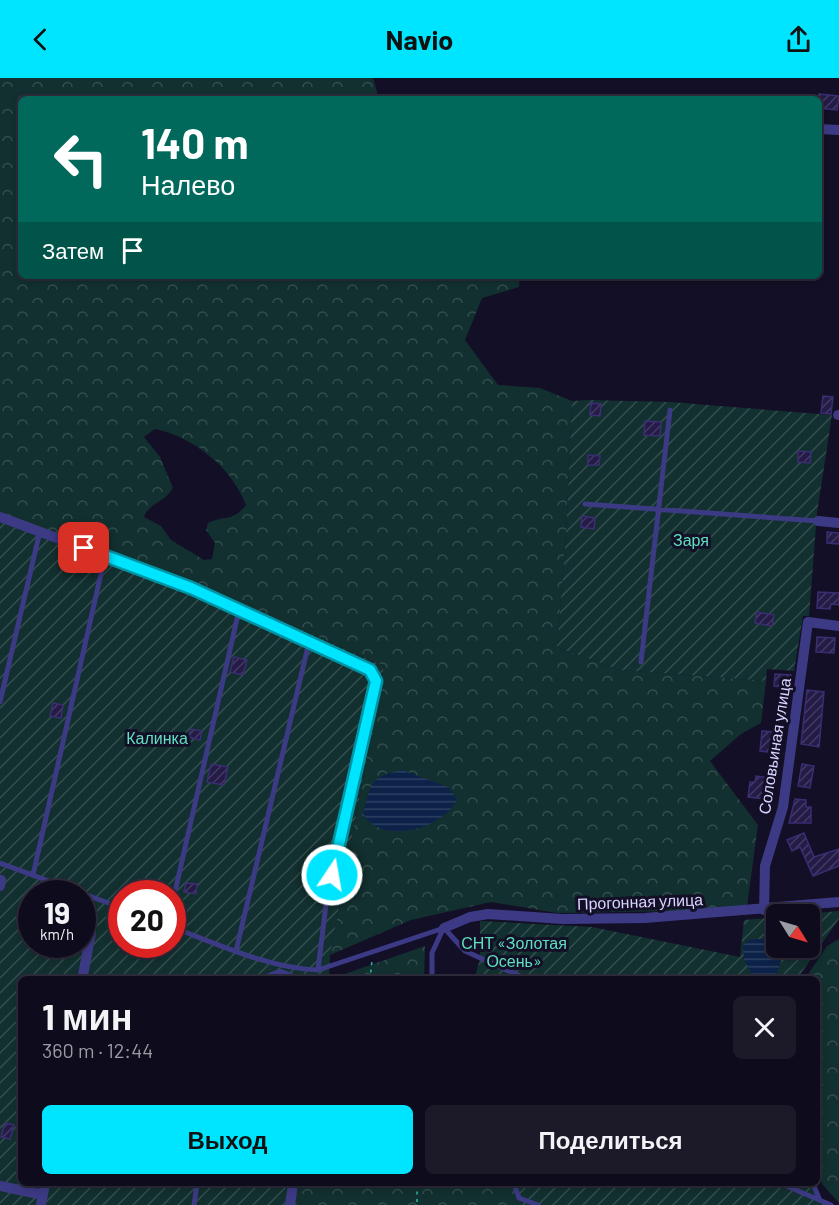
<!DOCTYPE html>
<html lang="ru">
<meta charset="utf-8">
<style>
:root{--surface:#0e0b1c;--page:#1c1929;--text:#f1f3f6;--muted:#9b9ba3;--line:#2e2b3b;--accent:#00e5ff}
body{margin:0;font-family:Barlow,sans-serif;background:var(--page);color:var(--text);height:100vh;display:flex;flex-direction:column;font-size:22px;white-space:nowrap}
*{box-sizing:border-box;margin:0}
p{font-size:20px;color:var(--muted)}
.icon{flex:none;width:33px;height:33px;fill:none;stroke:currentColor;stroke-width:2;stroke-linecap:round;stroke-linejoin:round}
.map{position:relative;flex:1;overflow:hidden}
.drawer{position:absolute;left:18px;top:898px;width:802px;height:210px;display:flex;flex-direction:column;background:var(--surface);border-radius:9px;box-shadow:0 3px 9px #0003,0 0 0 2px var(--line)}
.drawer>*{flex:none}
.guide{position:absolute;left:18px;top:18px;width:804px;height:183px;border-radius:9px;box-shadow:0 3px 9px #0003,0 0 0 2px var(--line);background:#00695c;color:#fff;overflow:hidden}
.needle{width:39px;rotate:127deg}
.buttons{position:absolute;left:766px;top:826px;display:grid;gap:12px}
.buttons a{display:grid;place-items:center;width:54px;height:54px;border-radius:9px;background:var(--surface);box-shadow:0 3px 9px #0003,0 0 0 2px var(--line);font-size:30px}
.speed{position:absolute;left:18px;top:802px;display:flex;gap:12px;font-size:30px;font-weight:700;text-align:center}
.speed>*{display:grid;place-content:center;width:78px;height:78px;border-radius:50%;background:var(--surface);box-shadow:0 3px 9px #0003,0 0 0 2px var(--line);line-height:1}
.speed small{font-size:15px;font-weight:400}
.speed .limit{border:9px solid #d22;background:#fff;color:#111}
.pin{position:absolute;display:grid;place-items:center;width:51px;height:51px;color:#fff;margin:-26px;border-radius:12px;box-shadow:0 3px 9px #0006}
.me{position:absolute;width:66px;margin:-33px;rotate:12deg;stroke-linejoin:round;filter:drop-shadow(0 0 4px #0008)}
.turn{display:flex;align-items:center;gap:21px;height:126px;padding:0 24px;font-size:27px}
.turn .icon{width:78px;height:78px;stroke-width:2.5}
.turn b{display:block;font-size:42px;line-height:51px}
.then{display:flex;align-items:center;height:57px;padding:0 24px;background:#0003;gap:12px;font-size:22px}
.round{display:grid;place-items:center;flex:none;width:63px;height:63px;border-radius:9px;background:var(--page)}
.head{display:flex;align-items:center;justify-content:space-between;height:102px;padding:0 24px}
h1{font-size:36px;font-weight:700;line-height:45px}
.primary-button{display:flex;gap:12px;margin-top:auto;padding:12px 24px}
.primary-button a{flex:1;height:69px;border-radius:9px;background:var(--accent);color:#111;font-size:24px;font-weight:700;line-height:69px;text-align:center}
.primary-button a+a{background:var(--page);color:var(--text)}
header{display:flex;justify-content:space-between;align-items:center;height:78px;padding:0 24px;background:var(--accent);color:#111;font-size:27px;font-weight:700}
.map>svg:first-child{display:block}
.forest{fill:url(#forest-crowns);fill-rule:evenodd}
.garden{fill:url(#garden-furrows);fill-rule:evenodd}
.water{fill:url(#water-rules)}
.building{fill:url(#building-hatch);stroke:#3b2d73;stroke-width:1.5}
.lines{fill:none;stroke-linecap:round;stroke-linejoin:round}
.path{stroke:#2fb8b0;stroke-width:1.5;stroke-dasharray:3 4.5;stroke-linecap:butt}
.service{stroke:#3d3a85;stroke-width:5}
.minor{stroke:#3d3a85;stroke-width:10}
.route-casing{stroke:#0095a6;stroke-width:15}
.route{stroke:#00e5ff;stroke-width:10}
.labels{text-anchor:middle;dominant-baseline:central;stroke-width:6;stroke-linejoin:round;paint-order:stroke}
.park-label{font-size:16px;fill:#5fe0c0;stroke:#130f26}
.street-label{font-size:16px;fill:#d9d4ff;stroke:#130f26}
</style>
<header><svg class="icon" aria-label="back" viewBox="0 0 24 24"><path d="M15 5l-7 7 7 7"/></svg>Navio<svg class="icon" aria-label="share" viewBox="0 0 24 24"><path d="M12 15V3M7 8l5-5 5 5M5 13v7h14v-7"/></svg></header>
<div class="map">
<svg width="839" height="1127" viewBox="0 0 839 1127">
<defs>
<pattern id="forest-crowns" width="20" height="18" patternUnits="userSpaceOnUse" patternTransform="scale(1.5)"><rect width="20" height="18" fill="#12302f"/><path d="M2 6a3 3 0 1 1 6 0M12 15a3 3 0 1 1 6 0" fill="none" stroke="#344d4e"/></pattern>
<pattern id="garden-furrows" width="10" height="10" patternUnits="userSpaceOnUse" patternTransform="scale(1.5)"><rect width="10" height="10" fill="#12302f"/><path d="M-1 1l2-2M0 10L10 0M9 11l2-2" fill="none" stroke="#344d4e"/></pattern>
<pattern id="water-rules" width="6" height="5" patternUnits="userSpaceOnUse" patternTransform="scale(1.5)"><rect width="6" height="5" fill="#0c2248"/><path d="M0 2.5h6" fill="none" stroke="#2f4163"/></pattern>
<pattern id="building-hatch" width="6" height="6" patternUnits="userSpaceOnUse" patternTransform="scale(1.5)"><rect width="6" height="6" fill="#241b47"/><path d="M-1 1l2-2M0 6l6-6M5 7l2-2" fill="none" stroke="#433b63"/></pattern>
</defs>
<rect width="100%" height="100%" fill="#130f26"/>
<path class="forest" d="M0,0h373l6,21h-358v177h499l-1,11 -37,11 -17,42 33,45 42,3 32,13 -6,135 -9,111 62,23 147,11 -5,42 -20,11 -31,27 48,64 -11,81 -69,5 -121,2 -66,-11 -80,18 -81,35 54,-289 -185,-81 -199,-72zM155,351c39,8 77,39 91,76 -13,17 -21,10 -38,18l-2,7 9,13 -3,16 -8,1 -33,-20 -10,-14 -17,-9c4,-13 22,-16 29,-29l-13,-31 -16,-20z
M839,861v264l-16,-18 -5,-10v-195l-13,-1 22,-33z
M425,868l-1,33h-86l1,-3z
M297,1106h217l5,14 -2,7h-223z"/>
<path class="garden" d="M589,322l81,2 162,13 -15,98 -8,103h-6l-9,55 -27,-2 -1,12 -147,-11 -62,-23 9,-111 6,-135z
M0,435l199,72 185,81 -54,289 -1,24 -308,1v204h276l-3,21h-294zM32,816h50v51h-50zM122,816h50v51h-50z
M839,833v8l-42,60 -323,1 6,-21v-38l112,6 148,30 4,-37 33,-3v31h33v-33h-14z
M514,1106h299l6,14 12,7h-314l2,-7z"/>
<path class="water" d="M402,692l46,17 9,12c-13,30 -75,47 -94,15 8,-29 6,-38 39,-44z
M753,861h11l17,13v10l-7,17h-20l-10,-20 -1,-12 4,-6z"/>
<path class="building" d="M819,16l20,2 -2,14 -18,-2z
M823,318l10,1 -2,17 -10,-1z
M591,325l10,1 -1,12 -10,-1z
M645,343l16,1 -1,14 -16,-1z
M798,373l13,1 -1,11 -12,-1z
M588,377l12,1 -1,9h-11z
M582,438l13,2 -1,11 -13,-2z
M827,454l12,1v11l-12,-1z
M818,514l21,1v12l-8,-1 -1,5 -13,-1z
M757,534l17,3 -2,11 -17,-3z
M817,559l18,1 -1,15 -18,-1z
M234,579l13,3 -4,15 -13,-3z
M775,596l16,1 -1,13 -16,-2z
M807,612l17,2 -5,55 -18,-3z
M53,625l10,2 -2,13 -11,-2z
M191,651l11,2 -2,9 -11,-3z
M762,653l14,1 -2,21 -14,-2z
M211,686l17,3 -4,18 -17,-3z
M802,686l12,2 -4,22 -12,-2z
M756,698l14,2 -3,21 -19,-2 2,-15h5z
M795,721l11,1v7h5v16h-22z
M804,755l10,24 25,-8v17l-26,10 -13,-29 -8,4 -5,-11z
M186,805l11,1 -1,10 -12,-2z
M5,1045l9,2 -4,14 -9,-2z"/>
<g class="lines">
<path class="path" d="M370,902l2,-20
M417,1106v21"/>
<path class="service" d="M585,426l233,17
M641,584l29,-252
M0,624l40,-171
M0,785l122,45
M33,797l72,-319
M172,827l67,-295
M172,849c45,17 99,42 146,43l126,-42
M445,851l20,22 64,29
M236,873l73,-309
M318,892l9,-74 49,-215 -1,-6 -9,-7
M432,902v-27l11,-24
M514,1106l5,14 19,7
M782,1106l49,21
M813,1106l6,14
M194,1127l3,-21"/>
<path class="minor" d="M819,51l20,1
M838,337h1
M0,439l191,71 175,80
M818,443l21,2
M0,808l1,-6
M764,832l1,-44 18,-59 25,-185 31,4
M444,850l26,-11 18,-3 74,5 83,-1 194,-16
M82,902l9,-47
M265,902l15,-6 16,6
M0,1108l43,9
M41,1127l4,-21
M290,1127l3,-21"/>
</g>
<g class="lines">
<defs>
<path id="route" d="M84,470l107,40 179,82 6,11 -44,194"/>
</defs>
<use href="#route" class="route-casing"/>
<use href="#route" class="route"/>
</g>
<g class="labels">
<g class="park-label">
<text x="691" y="461">Заря</text>
<text x="157" y="659">Калинка</text>
<text x="514" y="864">СНТ «Золотая<tspan x="514" dy="18">Осень»</tspan></text>
</g>
<g class="street-label">
<text transform="translate(774 668) rotate(-81)">Соловьиная улица</text>
<text transform="translate(640 823) rotate(-2)">Прогонная улица</text>
</g>
</g>
</svg>
<div class="buttons">
<a><svg class="needle" viewBox="-14 -14 28 28"><path d="M0-13l5 13h-10z" fill="#e53935"/><path d="M0 13l5-13h-10z" fill="#9b9ba3"/></svg></a>
</div>
<div class="speed"><div>19<small>km/h</small></div><div class="limit">20</div></div>
<div class="pin" style="left:84px;top:470px;background:#d93025"><svg class="icon" aria-label="arrive" viewBox="0 0 24 24"><path d="M6 21V4h12l-3 4 3 4H6"/></svg></div>
<svg class="me" style="left:332px;top:797px" viewBox="-20 -20 40 40"><circle r="17" fill="#00e5ff" stroke="#fff" stroke-width="3"/><path d="M0-11L8 9 0 5-8 9z" fill="#fff"/></svg>
<div class="guide">
<div class="turn"><svg class="icon" aria-label="left" viewBox="0 0 24 24"><path d="M17 20v-9H6M10 6l-5 5 5 5"/></svg><div><b>140 m</b>Налево</div></div>
<div class="then">Затем<svg class="icon" aria-label="arrive" viewBox="0 0 24 24"><path d="M6 21V4h12l-3 4 3 4H6"/></svg></div>
</div>
<section class="drawer">
<div class="head"><div><h1>1 мин</h1><p>360 m · 12:44</p></div><a class="round"><svg class="icon" aria-label="close" viewBox="0 0 24 24"><path d="M6 6l12 12M18 6L6 18"/></svg></a></div>
<div class="primary-button"><a>Выход</a><a>Поделиться</a></div>
</section>
</div>
